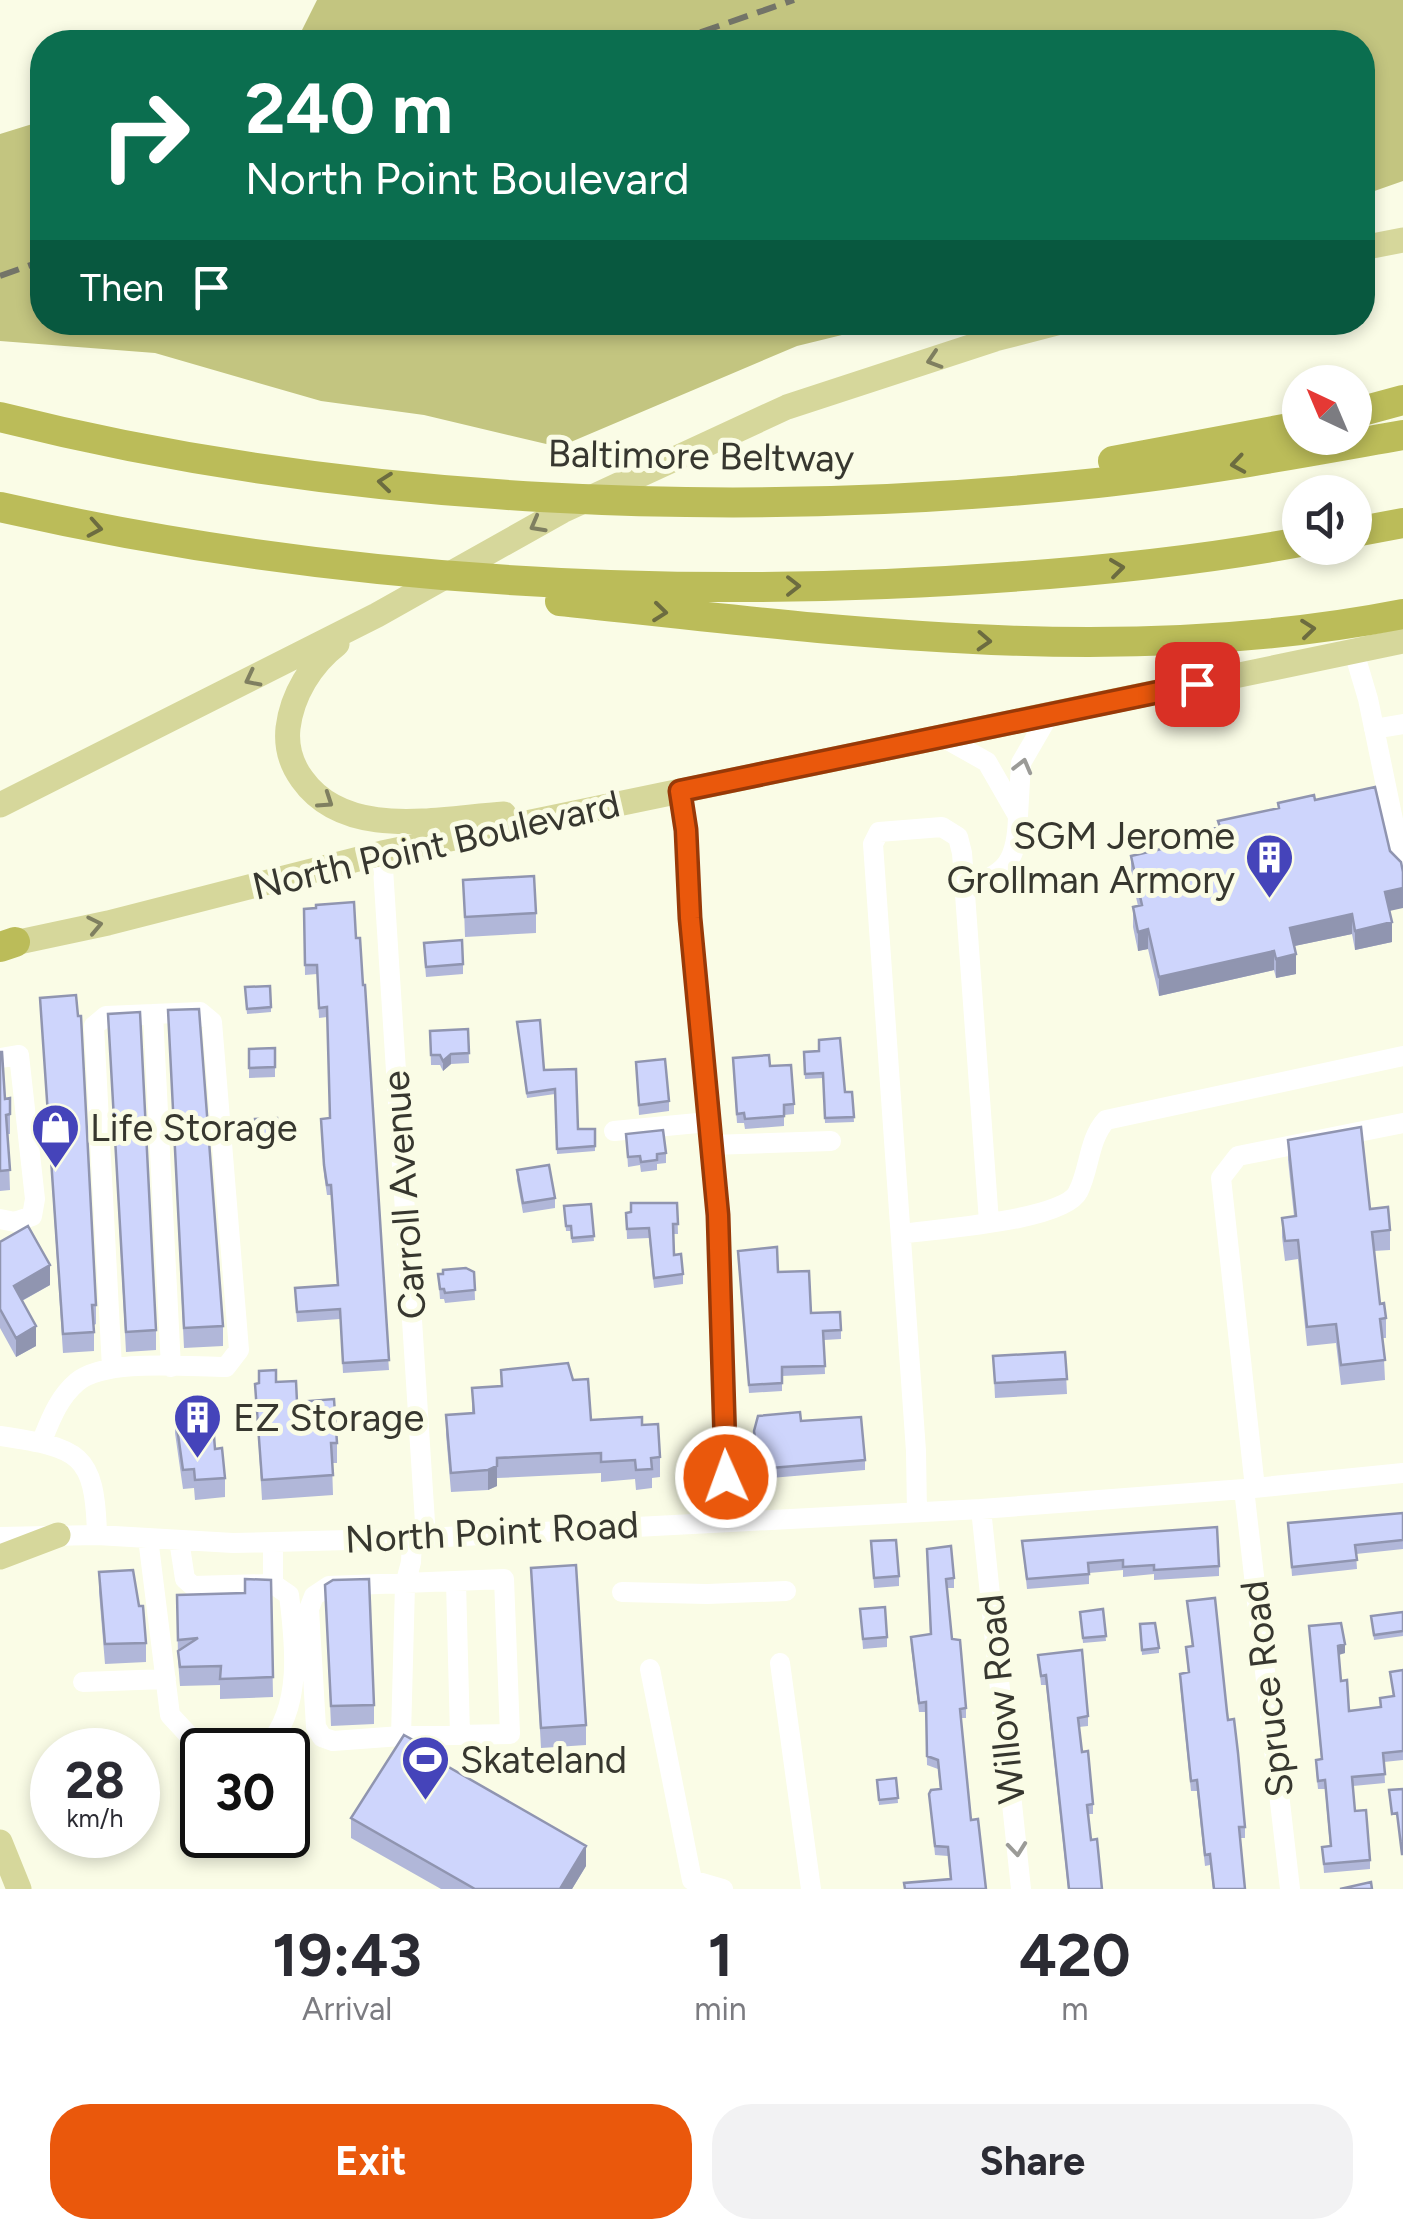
<!DOCTYPE html>
<style>
:root{--surface:#fff;--page:#f2f2f3;--text:#2b2b33;--muted:#7c7c81;--accent:#ea580c}
body{margin:0;font-family:Figtree,sans-serif;background:var(--page);color:var(--text);height:100vh;display:flex;flex-direction:column;font-size:38px;white-space:nowrap}
*{box-sizing:border-box;margin:0}
p{font-size:32px;color:var(--muted)}
.icon{flex:none;width:55px;height:55px;fill:none;stroke:currentColor;stroke-width:2;stroke-linecap:round;stroke-linejoin:round}
.map{position:relative;height:1889px;overflow:hidden}
.side{display:flex;flex-direction:column;background:var(--surface);flex:1}
.side>*{flex:none}
.hud{position:absolute;left:30px;top:30px;width:1345px;height:305px;border-radius:40px;box-shadow:0 5px 15px #0003;background:#0b6e4f;color:#fff;overflow:hidden}
.needle{width:65px;rotate:316deg}
.buttons{position:absolute;left:1282px;top:365px;display:grid;gap:20px}
.buttons a{display:grid;place-items:center;width:90px;height:90px;border-radius:50%;background:var(--surface);box-shadow:0 5px 15px #0003;font-size:50px}
.speed{position:absolute;left:30px;top:1728px;display:flex;gap:20px;font-size:50px;font-weight:700;text-align:center}
.speed>*{display:grid;place-content:center;width:130px;height:130px;border-radius:50%;background:var(--surface);box-shadow:0 5px 15px #0003;line-height:1}
.speed small{font-size:25px;font-weight:400}
.speed .limit{border:5px solid #111;border-radius:15px;background:#fff;color:#111}
.pin{position:absolute;display:grid;place-items:center;width:85px;height:85px;color:#fff;margin:-42px;border-radius:20px;box-shadow:0 5px 15px #0006}
.me{position:absolute;width:110px;margin:-55px;rotate:358deg;stroke-linejoin:round;filter:drop-shadow(0 0 8px #0008)}
.turn{display:flex;align-items:center;gap:35px;height:210px;padding:0 50px;font-size:45px}
.turn .icon{width:130px;height:130px;stroke-width:2.5}
.turn b{display:block;font-size:70px;line-height:85px}
.then{display:flex;align-items:center;height:95px;padding:0 50px;background:#0003;gap:20px;font-size:38px}
.eta{display:flex;justify-content:space-evenly;align-items:center;height:170px;text-align:center}
.eta b{font-size:60px;font-weight:700;line-height:70px}
.button{display:flex;gap:20px;margin-top:auto;padding:20px 50px}
.button a{flex:1;height:115px;border-radius:40px;background:var(--accent);color:#fff;font-size:40px;font-weight:700;line-height:115px;text-align:center}
.button a+a{background:var(--page);color:var(--text)}
.map>svg:first-child{display:block}
.forest{fill:#c3c580}
.lines{fill:none;stroke-linecap:round;stroke-linejoin:round}
.minor{stroke:#fff;stroke-width:20}
.major{stroke:#d6d79b;stroke-width:25}
.highway{stroke:#bbbc59;stroke-width:30}
.rail{stroke:#737468;stroke-width:6;stroke-dasharray:20 10;stroke-linecap:butt}
.wall{fill:#b1b7d9}
.shaded-wall{fill:#9095b0}
.building{fill:#ced5fc;stroke:#9095b0;stroke-width:2.5}
.oneway{stroke:#7f7f60}
.oneway2{stroke:#6c6c40}
.oneway3{stroke:#9b9b97}
.route-casing{stroke:#983908;stroke-width:25}
.route{stroke:#ea580c;stroke-width:18}
.labels{text-anchor:middle;dominant-baseline:central;stroke-width:10;stroke-linejoin:round;paint-order:stroke}
.street-label{font-size:38px;fill:#37372f;stroke:#fafce6}
.poi-label{font-size:38px;fill:#37372f;stroke:#fafce6;text-anchor:start}
</style>
<div class="map">
<svg width="1403" height="1889" viewBox="0 0 1403 1889">
<rect width="100%" height="100%" fill="#fafce6"/>
<path class="forest" d="M317,0h1086v181l-40,14 -1,-153h-1066z
M42,121v201l849,1 -94,23 -238,101 -135,-32 -103,-14 -166,-48 -155,-12v-207z"/>
<g class="lines">
<path class="minor" d="M1354,652l14,47 35,169
M1374,729l29,-5
M939,735l48,27 31,54 3,-53 29,-50
M679,791l8,39 3,88 28,297 8,262 -3,44
M382,853l44,685
M965,888c42,-14 52,-27 53,-72
M153,1014l18,353
M0,1058l19,-3 16,144 -3,17 -17,6 -15,-3
M614,1131l94,-9
M711,1145l120,-4
M901,1234c34,-5 163,-13 177,-42 12,-23 10,-52 28,-72l297,-64
M0,1436c79,12 95,16 97,99
M41,1443c9,-22 17,-45 36,-61 29,-24 111,-15 149,-15l13,-17 -27,-328 -12,-10 -94,4 -12,10 18,342
M1255,1488l-34,-310 17,-22 165,-33
M1244,1489l46,400
M981,1509l40,380
M917,1513l-1,-62 -43,-607 6,-12 63,-5 16,10 4,16 27,369
M0,1537l97,-2 136,8 193,-5 555,-29 263,-20 159,-16
M148,1538l22,177 25,27 72,4c36,-38 28,-103 22,-151l-16,-11v-42
M179,1540l6,39 8,7 77,-2
M456,1582l4,153
M622,1592l85,2 79,-3
M780,1663l31,226
M650,1669l42,211 31,9
M83,1682l83,-3
M401,1736l-68,5 -11,-4 -6,-10 -7,-118 5,-13 15,-10 175,-7 6,155 -109,2 4,-151 6,-23 1,-24"/>
<path class="major" d="M1362,248l41,-8
M337,644c-26,20 -45,51 -49,84 -2,19 3,36 14,51 44,62 137,39 202,35
M0,805l377,-190 185,-104 225,-104 208,-68 66,-17
M0,946l108,-23 274,-70 1021,-212
M0,1557l58,-22
M0,1842l19,47"/>
<path class="highway" d="M1355,413l48,-13
M0,417c349,88 740,104 1097,66 103,-11 204,-30 306,-48
M1113,461l187,-35
M0,507c290,66 590,89 886,77 139,-6 278,-17 414,-42
M1355,532l48,-9
M560,601c280,30 564,68 843,13
M0,947l15,-5"/>
<path class="rail" d="M672,42l122,-42
M0,276l42,-15"/>
</g>
<path class="wall" d="M1315,800l74,111 3,31 -37,8 -3,-16 -58,12 2,28 -20,4 -2,-8 -115,26 -11,-47 -10,2 -5,-24v-20l5,-1 -7,-31v-19l63,-15v-8l24,-6v-6l60,-13v-5z
M463,880l73,33v20l-71,4z
M304,909l52,29 7,47 26,385 -46,3 -3,-54 -43,3 -2,-25 42,-12 -6,-90h-4l-3,-20 -3,-46 9,-11 -3,-101 -8,1 -2,-44 -12,1z
M424,953l39,11v10l-37,3z
M245,987l26,20v5l-24,2z
M40,998l38,18 18,289v19l-2,1v26l-31,2z
M168,1010l55,316v20l-39,2z
M108,1014l48,316v20l-30,2z
M517,1027l61,102h17v22l-38,3 -2,-60 -28,4z
M468,1029l1,34 -18,1 -8,7 -3,-6h-9l-1,-34z
M275,1048v29l-26,1v-29z
M819,1051l26,41h7l2,30 -29,1 -2,-45 -18,1 -1,-27z
M0,1052l5,47 5,15v20h-2l2,56 -10,1z
M636,1062l33,39v10l-30,4z
M770,1066l24,38v10l-10,1v11l-39,3 -1,-6h-7l-4,-55z
M277,1118l1,25 -22,1 -1,-25z
M626,1134l40,19v10l-9,1v6l-16,2 -1,-7 -12,2z
M1288,1140l82,69 20,21v20l-16,1 6,53 6,14v20h-3l2,42 -44,5 -5,-42 -29,3 -9,-87 -13,2 -3,-24v-19l12,-2 -6,-56z
M517,1170l38,28v10l-32,5 -6,-33z
M677,1203l1,31h-5l1,21 9,19v10l-29,4 -5,-50 -22,1 -1,-26z
M591,1204l3,37 -22,2 -1,-12h-5l-2,-25z
M0,1242l50,43 -28,16 14,45 -20,11 -16,-29z
M738,1259l40,13 33,41 30,17v9l-17,1 1,34 -43,2v15l-33,2z
M474,1272l1,28 -30,3 -1,-4h-4l-2,-25z
M1065,1352l2,42 -72,4 -2,-42z
M573,1380l18,40 51,5 18,32v20l-8,1v10l-16,2 -1,-11 -34,3v-9l-104,5v8l-9,4 -37,2 -5,-58v-19l26,-2v-25z
M276,1382l21,20 40,41v20h-5l1,32 -71,5 -7,-116z
M175,1413l40,36 10,29v19l-30,3 -1,-12 -11,1 -8,-56z
M801,1421l64,39v10l-106,9 -5,-48z
M1403,1513v36l-47,5 1,15 -65,7 -4,-53z
M871,1541l28,35v10l-25,2z
M1022,1541l197,25v10l-65,4v-6l-31,3v-7l-34,3v11l-62,5z
M927,1549l27,29v10h-7l5,51 14,69v10h-5l-11,161 -2,-23 -13,-1 -6,-61 11,-5 -2,-20 -11,-4 -1,-53h-7l-8,-66v-9l19,-3z
M531,1568l55,157v20l-45,3z
M99,1572l47,71v19l-41,2 -6,-72z
M271,1580l2,117 -53,2v-14l-40,1 -2,-26 -1,-65 68,-2z
M325,1585l49,120v19l-43,2z
M1187,1601l40,111 18,115v11h-5l5,51h-32l-3,-24 -5,1 -8,-75h-6l-11,-107v-10l8,-1 -2,-26 6,-1z
M860,1609l27,28v10l-24,2z
M1103,1609l3,32 -23,2 -3,-31z
M1403,1612v24l-29,4 -3,-24z
M1140,1624l19,24v5l-17,2z
M1309,1626l36,27 -6,2 2,26 8,30 31,-3v-10l13,-2 -3,-24 13,-2v90l-19,2 1,21 -32,3 2,25 15,49v9l-46,4 -2,-26h8l-5,-58h-7l-2,-20v-9l5,-1z
M1038,1655l50,61v10l-9,1 3,25 11,52v10h-5l3,26 11,49h-34l-22,-204h-5z
M422,1751l164,115 -14,23h-131l-90,-51v-20z
M896,1778l2,25 -19,2 -2,-25z"/>
<path class="shaded-wall" d="M1403,888v20l-18,4v-20z
M1352,914v20l-62,13v-19z
M1392,922v20l-37,8v-19z
M1148,929v20l-10,2v-19z
M1274,951v19l-115,26v-19z
M1296,954v20l-20,4v-19z
M451,1054v10l-8,7v-10z
M50,1265v20l-36,20v-19z
M36,1326v20l-20,11v-19z
M497,1466v20l-9,4v-20z
M1345,1644v9l-7,2v-9z
M586,1846v20l-14,23h-12z"/>
<path class="building" d="M1375,787l15,64 11,11 2,10v16l-18,4 7,30 -37,9 -3,-17 -62,14 6,26 -20,5 -2,-8 -115,26 -11,-48 -10,3 -5,-25 9,-2 -11,-49 65,-15 -2,-8 26,-6 -2,-6 61,-13 -1,-5 36,-8 1,5z
M534,876l2,37 -71,4 -2,-37z
M354,902l2,36h4l3,47h2l24,375 -46,3 -3,-54 -43,3 -2,-24 43,-3 -7,-100h-4l-3,-20 -3,-46 9,-1 -3,-111 -8,1 -2,-43h-12l-1,-56 12,-1v-3z
M462,940l1,24 -37,3 -2,-24z
M270,986l1,21 -24,2 -2,-22z
M76,995l2,21h3l15,289h-4l2,27 -31,2 -23,-336z
M199,1009l24,317 -39,2 -16,-318z
M140,1012l16,318 -30,2 -18,-318z
M540,1020l4,50 32,-1 2,60h17v17l-38,3 -2,-60 -28,4 -10,-71z
M468,1029l1,24 -18,1 -8,7 -3,-6h-9l-1,-24z
M840,1038l5,54h7l2,25 -29,1 -2,-45 -18,1 -1,-22 15,-1v-11z
M275,1048v19l-26,1v-19z
M0,1052h2l3,47 5,-1v16l-4,1 4,55 -10,1z
M769,1055l1,11 21,-1 3,39 -10,1v11l-39,3 -1,-6 -7,1 -4,-56z
M665,1059l4,42 -30,4 -3,-43z
M277,1118l1,20 -22,1 -1,-20z
M1361,1127l9,82 18,-2 2,23 -18,2 8,72 4,-1 2,15 -6,1 5,41 -44,5 -5,-41 -29,3 -9,-87 -13,1 -3,-23 14,-2 -8,-76z
M663,1130l3,23 -9,1v6l-16,2 -1,-6 -12,1 -2,-23z
M549,1165l6,33 -32,5 -6,-33z
M631,1203h46l1,21h-5l1,31 7,-1 2,20 -29,4 -5,-50 -22,1 -1,-16 5,-1z
M591,1204l3,32 -22,2 -1,-12h-5l-2,-20z
M28,1226l22,39 -36,21 22,40 -20,12 -16,-29v-67z
M777,1247l1,25 31,-1 2,42 29,-1 1,18 -18,1 2,35 -43,1v16l-33,2 -11,-134z
M466,1268l8,4 1,18 -30,3 -1,-4h-4l-2,-15h5v-4z
M1065,1352l2,27 -72,4 -2,-27z
M568,1363l5,17 15,-1 3,41 51,-3v8l16,-1 2,33 -9,1 1,11 -16,1 -1,-10 -34,2v-9l-104,5v8l-9,4 -37,3 -5,-58 28,-2 -2,-25 30,-2 -1,-16z
M276,1370v12l20,-1 1,21 37,-3 3,44h-6l2,32 -71,5 -7,-96 4,-1v-12z
M212,1410l3,39 7,-1 3,30 -30,2 -1,-11 -11,1 -8,-57z
M800,1412l1,9 60,-4 4,43 -106,9 -5,-38 4,-15z
M1403,1513v27l-48,5 2,15 -65,7 -4,-44z
M1217,1527l2,39 -65,4v-5l-31,2v-7l-35,3 1,11 -62,5 -5,-38z
M896,1540l3,36 -25,2 -3,-37z
M951,1546l3,32 -8,1 6,60 8,1 6,68 -6,1 11,111 7,-1 8,70h-81l-1,-6 47,-4 -3,-32 -13,-1 -6,-52 2,-4 10,-1 -3,-29 -11,-4 -1,-54 -7,1 -8,-66 20,-3 -4,-85z
M576,1565l10,160 -45,3 -10,-160z
M133,1570l6,36h4l3,37 -41,1 -6,-72z
M245,1579l26,1 2,97 -53,2 1,-13 -41,1 -2,-16 20,-13 -20,2 -1,-45 68,-2z
M369,1579l5,126 -43,1 -6,-121 8,-5z
M1215,1598l12,114 1,8 6,-1 4,34 7,74h-6l6,62h-31l-4,-35 -5,1 -8,-75 -6,1 -11,-107 9,-2 -3,-25 7,-1 -6,-45z
M885,1607l2,30 -24,2 -3,-30z
M1103,1609l3,27 -23,2 -3,-26z
M1403,1612v19l-29,4 -3,-19z
M1155,1623l4,25 -17,2 -2,-26z
M1341,1623l4,21 -7,2 3,35 6,-1 2,31 32,-4 -1,-9 14,-2 -4,-24 13,-2v81l-20,2 2,21 -33,3 3,34 11,-1 4,50 -46,4 -2,-17 9,-1 -6,-66 -7,1 -2,-21 6,-1 -13,-133z
M1082,1650l6,66 -10,2 4,34 6,-1 5,53 -6,1 4,35 6,-1 5,50h-33l-23,-214 -5,1 -3,-21z
M404,1735l18,10 -3,5 167,96 -26,43h-85l-124,-71z
M896,1778l2,20 -19,2 -2,-20z
M1403,1789v65h-1l-5,-41 -5,1 -3,-24z
M1371,1882l1,7h-32z"/>
<defs><path id="oneway-chevron" d="M-2-3.5L2.5 0L-2 3.5" fill="none" stroke-width="1.6" stroke-linecap="round" stroke-linejoin="round" transform="scale(2.5)"/></defs>
<g class="oneway">
<use href="#oneway-chevron" transform="translate(934 360) rotate(162)"/>
<use href="#oneway-chevron" transform="translate(537 525) rotate(151)"/>
<use href="#oneway-chevron" transform="translate(252 679) rotate(153)"/>
<use href="#oneway-chevron" transform="translate(326 801) rotate(34)"/>
<use href="#oneway-chevron" transform="translate(95 925) rotate(-12)"/>
</g>
<g class="oneway2">
<use href="#oneway-chevron" transform="translate(1238 464) rotate(171)"/>
<use href="#oneway-chevron" transform="translate(385 482) rotate(-174)"/>
<use href="#oneway-chevron" transform="translate(95 528) rotate(10)"/>
<use href="#oneway-chevron" transform="translate(1117 568) rotate(-7)"/>
<use href="#oneway-chevron" transform="translate(793 586)"/>
<use href="#oneway-chevron" transform="translate(660 612) rotate(6)"/>
<use href="#oneway-chevron" transform="translate(1308 629) rotate(-6)"/>
<use href="#oneway-chevron" transform="translate(984 641) rotate(3)"/>
</g>
<g class="oneway3">
<use href="#oneway-chevron" transform="translate(1023 766) rotate(-75)"/>
<use href="#oneway-chevron" transform="translate(1017 1849) rotate(84)"/>
</g>
<g class="lines">
<defs>
<path id="route" d="M726,1477l-8,-262 -28,-297 -4,-88 -6,-39 517,-107"/>
</defs>
<use href="#route" class="route-casing"/>
<use href="#route" class="route"/>
</g>
<defs>
<symbol id="building-pin" viewBox="-11 -11 22 30"><path d="M0 17L-7.5 6A9.5 9.5 0 1 1 7.5 6Z" fill="#4544ba" stroke="#fafce6"/><path d="M-4-6H4V6H1V3H-1V6H-4ZM-2.5-4.3h1.7v1.8h-1.7ZM.8-4.3h1.7v1.8H.8ZM-2.5-1h1.7V.8h-1.7ZM.8-1h1.7V.8H.8Z" fill="#fff"/></symbol>
<symbol id="shop-pin" viewBox="-11 -11 22 30"><path d="M0 17L-7.5 6A9.5 9.5 0 1 1 7.5 6Z" fill="#4544ba" stroke="#fafce6"/><path d="M-5-2.5h2.3a2.7 3.5 0 0 1 5.4 0H5L5.5 6h-11ZM-1.5-2.5h3a1.5 2.3 0 0 0-3 0Z" fill="#fff"/></symbol>
<symbol id="stadium-pin" viewBox="-11 -11 22 30"><path d="M0 17L-7.5 6A9.5 9.5 0 1 1 7.5 6Z" fill="#4544ba" stroke="#fafce6"/><path d="M0-5a6.5 5 0 1 0 0 10a6.5 5 0 1 0 0-10ZM-3.5-1.8h7v3.6h-7Z" fill="#fff"/></symbol>
</defs>
<g fill-rule="evenodd">
<use href="#building-pin" x="1242" y="830" width="55" height="75"/>
<use href="#shop-pin" x="28" y="1100" width="55" height="75"/>
<use href="#building-pin" x="170" y="1390" width="55" height="75"/>
<use href="#stadium-pin" x="398" y="1732" width="55" height="75"/>
</g>
<g class="labels">
<g class="street-label">
<text transform="translate(701 456) rotate(1)">Baltimore Beltway</text>
<text transform="translate(436 845) rotate(-13)">North Point Boulevard</text>
<text transform="translate(404 1195) rotate(-94)">Carroll Avenue</text>
<text transform="translate(492 1532) rotate(-3)">North Point Road</text>
<text transform="translate(1267 1689) rotate(-97)">Spruce Road</text>
<text transform="translate(1001 1699) rotate(-96)">Willow Road</text>
</g>
<g class="poi-label">
<text x="1235" y="836" text-anchor="end">SGM Jerome<tspan x="1235" dy="44">Grollman Armory</tspan></text>
<text x="90" y="1128">Life Storage</text>
<text x="233" y="1418">EZ Storage</text>
<text x="460" y="1760">Skateland</text>
</g>
</g>
</svg>
<div class="buttons">
<a><svg class="needle" viewBox="-14 -14 28 28"><path d="M0-13l5 13h-10z" fill="#e53935"/><path d="M0 13l5-13h-10z" fill="#7c7c81"/></svg></a>
<a><svg class="icon" aria-label="sound" viewBox="0 0 24 24"><path d="M4 9h4l5-4v14l-5-4H4zM17 9q2 3 0 6"/></svg></a>
</div>
<div class="speed"><div>28<small>km/h</small></div><div class="limit">30</div></div>
<div class="pin" style="left:1197px;top:684px;background:#d93025"><svg class="icon" aria-label="arrive" viewBox="0 0 24 24"><path d="M6 21V4h12l-3 4 3 4H6"/></svg></div>
<svg class="me" style="left:726px;top:1477px" viewBox="-20 -20 40 40"><circle r="17" fill="#ea580c" stroke="#fff" stroke-width="3"/><path d="M0-11L8 9 0 5-8 9z" fill="#fff"/></svg>
<div class="hud">
<div class="turn"><svg class="icon" aria-label="right" viewBox="0 0 24 24"><path d="M7 20v-9h11M14 6l5 5-5 5"/></svg><div><b>240 m</b>North Point Boulevard</div></div>
<div class="then">Then<svg class="icon" aria-label="arrive" viewBox="0 0 24 24"><path d="M6 21V4h12l-3 4 3 4H6"/></svg></div>
</div>
</div>
<section class="side">
<div class="eta">
<div><b>19:43</b><p>Arrival</p></div>
<div><b>1</b><p>min</p></div>
<div><b>420</b><p>m</p></div>
</div>
<div class="button"><a>Exit</a><a>Share</a></div>
</section>
